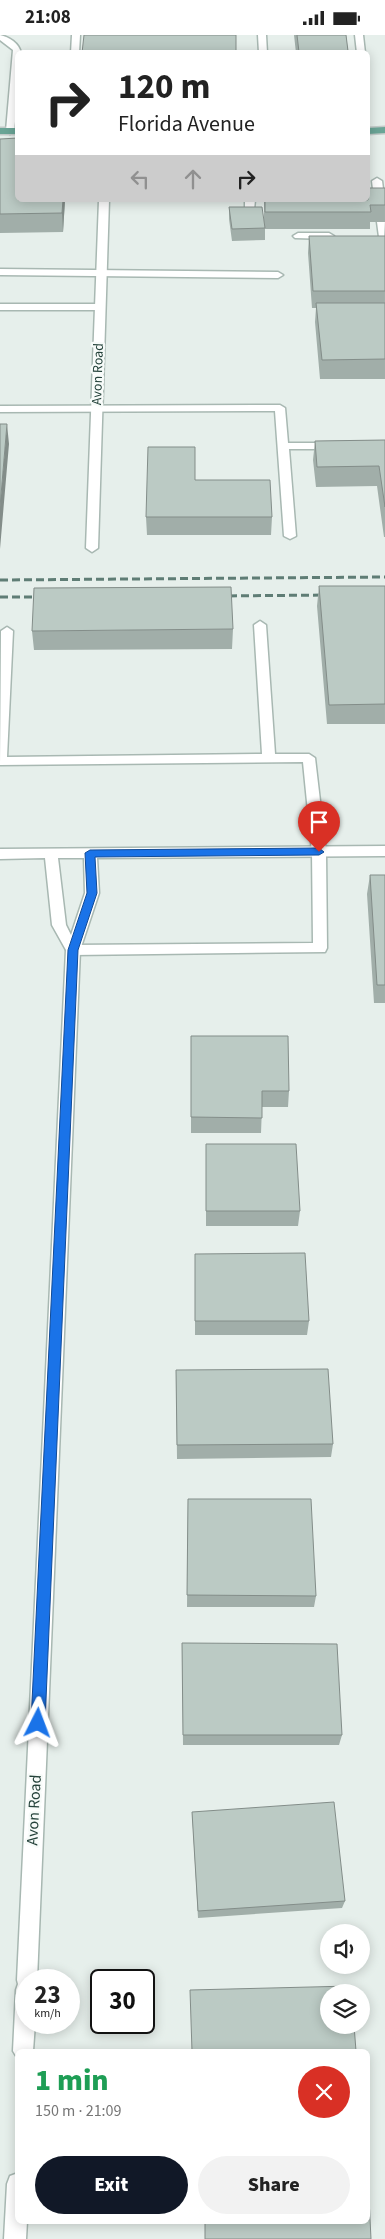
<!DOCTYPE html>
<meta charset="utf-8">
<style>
:root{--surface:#fff;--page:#f2f2f2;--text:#222;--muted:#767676;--accent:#111827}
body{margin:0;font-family:"Source Sans 3",sans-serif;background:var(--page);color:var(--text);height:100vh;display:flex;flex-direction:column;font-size:19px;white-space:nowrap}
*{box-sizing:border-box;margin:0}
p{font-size:16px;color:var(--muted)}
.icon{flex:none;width:28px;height:28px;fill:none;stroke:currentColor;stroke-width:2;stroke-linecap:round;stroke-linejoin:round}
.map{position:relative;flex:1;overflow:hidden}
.sheet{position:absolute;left:15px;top:2014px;width:355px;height:175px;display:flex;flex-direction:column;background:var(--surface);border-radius:8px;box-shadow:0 2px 12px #0003}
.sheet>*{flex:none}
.hud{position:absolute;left:15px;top:15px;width:355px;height:152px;border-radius:8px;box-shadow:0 2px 12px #0003;background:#fff;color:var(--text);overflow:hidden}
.controls{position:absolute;left:320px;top:1889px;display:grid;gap:10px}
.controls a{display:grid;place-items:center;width:50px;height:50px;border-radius:50%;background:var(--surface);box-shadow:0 2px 12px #0003;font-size:25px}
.speed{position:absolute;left:15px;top:1934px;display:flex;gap:10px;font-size:25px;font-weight:700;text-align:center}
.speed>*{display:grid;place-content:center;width:65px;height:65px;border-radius:50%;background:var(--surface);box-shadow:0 2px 12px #0003;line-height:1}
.speed small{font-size:12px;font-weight:400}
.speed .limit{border:2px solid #111;border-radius:8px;background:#fff;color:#111}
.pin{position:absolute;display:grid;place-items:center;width:42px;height:42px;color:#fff;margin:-51px -21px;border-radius:50% 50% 50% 0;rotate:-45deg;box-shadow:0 0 5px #0007}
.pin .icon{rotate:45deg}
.me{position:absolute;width:55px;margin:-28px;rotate:3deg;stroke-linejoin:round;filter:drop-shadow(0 0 4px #0008)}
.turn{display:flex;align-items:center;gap:18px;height:105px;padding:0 20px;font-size:22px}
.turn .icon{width:65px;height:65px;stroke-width:2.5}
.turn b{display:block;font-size:35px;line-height:42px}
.lanes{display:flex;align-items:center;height:48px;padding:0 20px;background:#0003;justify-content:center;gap:25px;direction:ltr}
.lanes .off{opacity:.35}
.round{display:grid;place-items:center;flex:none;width:52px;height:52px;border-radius:26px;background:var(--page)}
.summary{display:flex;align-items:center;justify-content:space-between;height:85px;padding:0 20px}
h1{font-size:30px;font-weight:800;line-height:38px;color:#1e9e55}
.action{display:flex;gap:10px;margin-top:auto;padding:10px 20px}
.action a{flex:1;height:58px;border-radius:30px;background:var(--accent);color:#fff;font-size:20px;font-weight:800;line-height:58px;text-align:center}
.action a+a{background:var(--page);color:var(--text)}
.status{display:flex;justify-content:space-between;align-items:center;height:35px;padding:0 25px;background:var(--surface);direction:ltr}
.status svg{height:14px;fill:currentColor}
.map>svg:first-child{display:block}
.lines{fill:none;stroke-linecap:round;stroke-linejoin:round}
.service-casing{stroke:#a8b8b2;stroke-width:3}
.minor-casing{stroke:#a8b8b2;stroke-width:3}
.primary-casing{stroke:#c2cac8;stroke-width:3}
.service{fill:#fff;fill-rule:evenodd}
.minor{fill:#fff;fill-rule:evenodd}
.primary{fill:#6aa596;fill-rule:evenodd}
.rail{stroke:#5f7d75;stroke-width:3;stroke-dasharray:8 4;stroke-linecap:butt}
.wall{fill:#a1aea9}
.shaded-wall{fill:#838d89}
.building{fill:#bbcac4;stroke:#838d89}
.route{fill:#1a73e8;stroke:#114b97}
.labels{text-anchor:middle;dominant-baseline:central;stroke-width:4.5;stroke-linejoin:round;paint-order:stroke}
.far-street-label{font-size:14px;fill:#24423a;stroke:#f7fbf9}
.street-label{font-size:16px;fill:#24423a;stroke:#f7fbf9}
</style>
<div class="status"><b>21:08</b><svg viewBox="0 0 49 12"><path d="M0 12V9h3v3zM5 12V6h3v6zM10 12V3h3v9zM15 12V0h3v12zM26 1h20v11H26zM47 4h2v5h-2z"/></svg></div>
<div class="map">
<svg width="385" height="2204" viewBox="0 0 385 2204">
<rect width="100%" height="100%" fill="#e6efeb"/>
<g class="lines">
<defs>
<path id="service" d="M0,0c9,2 19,8 21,18h-3v41l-4,37 -4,3 -4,-3 7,-81 -13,-10z
M72,0h8l-1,18h-8z
M355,0h8l2,18h-8z
M377,143l5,3 3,24 -5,3 -5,-3 -3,-24z
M245,165h10l-2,19 -3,1 -5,-3z
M382,184l3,1 -1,20 -5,-3 -2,-15z
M298,198h31l5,3 -5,3 -34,-1 -2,-2z
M0,234l278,3 5,3 -5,3 -278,-3z
M0,269h100l5,3 -5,3h-100z
M280,370l5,3 3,35h46l5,3 -5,3h-45l7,87 -6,3 -6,-3 -9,-125 -275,1v-6z
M260,586l6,4 9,129h34l6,4 11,94 1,96 -2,4 -252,3 -5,-1 -2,-4 2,-4 5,-1 240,-2 -1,-91 -9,-90 -303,3 1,-134 6,-4 6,4 -6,126 255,-3 -8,-129z"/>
<path id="minor" d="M258,0h8l1,18h-8z
M99,165h10l-11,348 -6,4 -6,-4z
M385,811v10l-288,2 2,35 -19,57 -43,1030h-11v43h9l-2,28h-15v8l-5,-8 3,-61 2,-6 -1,-4 49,-1030 -14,-25 -7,-67 -45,1v-10zM58,823h26l1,35 -14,42 -5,-10z
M18,2138v48h9l-1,18h-22l3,-55 3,-8z"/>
<path id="primary" d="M385,92v6l-17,1v-6z
M0,93h18v6h-18z"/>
</defs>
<use href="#service" class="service-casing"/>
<use href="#minor" class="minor-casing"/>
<use href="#primary" class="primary-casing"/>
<use href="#service" class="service"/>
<use href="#minor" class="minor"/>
<use href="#primary" class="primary"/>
<path class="rail" d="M0,545l385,-3
M217,561l115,-1
M0,562h47"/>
</g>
<path class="wall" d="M294,0h52l2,18h-52z
M0,104l18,61h47l-2,32 -63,1z
M385,153v34h-15v7h-105v11l-33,1 -3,-22v-12l35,16v-23h104z
M309,201h76v143h-65l-5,-57 1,-14h-4l-4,-55z
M385,405v97h-1l-7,-51 -61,1 -3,-27 2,-19z
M195,445l77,37 -1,18h-124l-1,-18z
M319,551h66v138h-58l-10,-118z
M233,594l-1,20 -198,1 -2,-19z
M370,840h15v128h-11l-7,-109z
M191,1001l98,55 -1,16h-26l-1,26h-70z
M206,1109l94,67 -2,15h-92z
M195,1219l114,67 -2,14h-112z
M176,1335l157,74 -2,13 -154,2z
M188,1464l128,97 -2,11h-127z
M182,1608l160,92 -3,10h-156z
M192,1777l153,89 -3,7 -144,10z"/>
<path class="shaded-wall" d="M63,165h2l-2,32 -1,-19z
M7,389l2,20 -9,105v-42z"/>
<path class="building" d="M84,0h152v18h-154z
M297,0h49l2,16 -49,1z
M18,103v62h45l-1,13 -62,1v-75z
M368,153h17v17h-15l1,7h-106v-12h103z
M229,172h33l3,21 -33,1z
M309,201h76v55h-72z
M316,268h69v56l-63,1z
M0,389h7l-7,83z
M385,405v67l-6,-41 -62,1 -2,-26z
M148,412h47v33h75l2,37h-126z
M319,551h66v118l-56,1z
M231,552l2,42 -201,2 2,-43z
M370,840h15v110h-8z
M191,1001h97l1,55h-27v27l-71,-1z
M206,1109h90l4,67h-94z
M305,1218l4,68h-114v-67z
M328,1334l5,75 -156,1 -1,-75z
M188,1464h123l5,97 -129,-1z
M182,1608l155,1 5,91h-159z
M334,1767l11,99 -147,10 -6,-99z
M351,1951l1,7h-23v32h25l2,26h-164l-2,-61z
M368,2143l3,61h-166v-18h163z"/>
<path class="route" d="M319,813l5,4 -5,3 -224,2 2,36 -19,57 -33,773 -2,4 -5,3 -5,-3 -2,-4 37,-773 19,-57 -2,-40 5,-3z"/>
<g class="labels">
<g class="far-street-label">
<text transform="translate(98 339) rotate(-88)">Avon Road</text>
</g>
<g class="street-label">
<text transform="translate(34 1775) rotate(-87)">Avon Road</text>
</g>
</g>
</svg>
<div class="controls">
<a><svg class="icon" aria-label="sound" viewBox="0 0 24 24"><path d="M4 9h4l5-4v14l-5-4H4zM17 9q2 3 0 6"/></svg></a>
<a><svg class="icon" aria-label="layers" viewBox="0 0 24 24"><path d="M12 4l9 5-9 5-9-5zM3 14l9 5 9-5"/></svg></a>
</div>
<div class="speed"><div>23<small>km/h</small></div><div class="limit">30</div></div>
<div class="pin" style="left:319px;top:817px;background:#d93025"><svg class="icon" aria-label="arrive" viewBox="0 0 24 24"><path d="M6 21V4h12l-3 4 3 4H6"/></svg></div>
<svg class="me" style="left:38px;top:1688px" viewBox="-20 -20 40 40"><path d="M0-17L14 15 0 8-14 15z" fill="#1a73e8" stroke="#fff" stroke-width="4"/></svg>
<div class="hud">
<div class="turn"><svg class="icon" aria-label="right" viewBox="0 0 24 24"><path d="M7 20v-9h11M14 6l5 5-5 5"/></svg><div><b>120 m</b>Florida Avenue</div></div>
<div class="lanes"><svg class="icon off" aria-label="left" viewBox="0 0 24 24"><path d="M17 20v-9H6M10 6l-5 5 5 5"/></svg><svg class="icon off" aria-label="ahead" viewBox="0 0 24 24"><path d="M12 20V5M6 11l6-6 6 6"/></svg><svg class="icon" aria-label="right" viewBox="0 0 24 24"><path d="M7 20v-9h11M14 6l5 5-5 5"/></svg></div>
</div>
<section class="sheet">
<div class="summary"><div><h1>1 min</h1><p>150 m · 21:09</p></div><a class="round" style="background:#d93025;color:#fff"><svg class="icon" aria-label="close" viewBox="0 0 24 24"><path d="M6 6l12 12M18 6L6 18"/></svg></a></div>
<div class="action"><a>Exit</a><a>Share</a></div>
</section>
</div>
